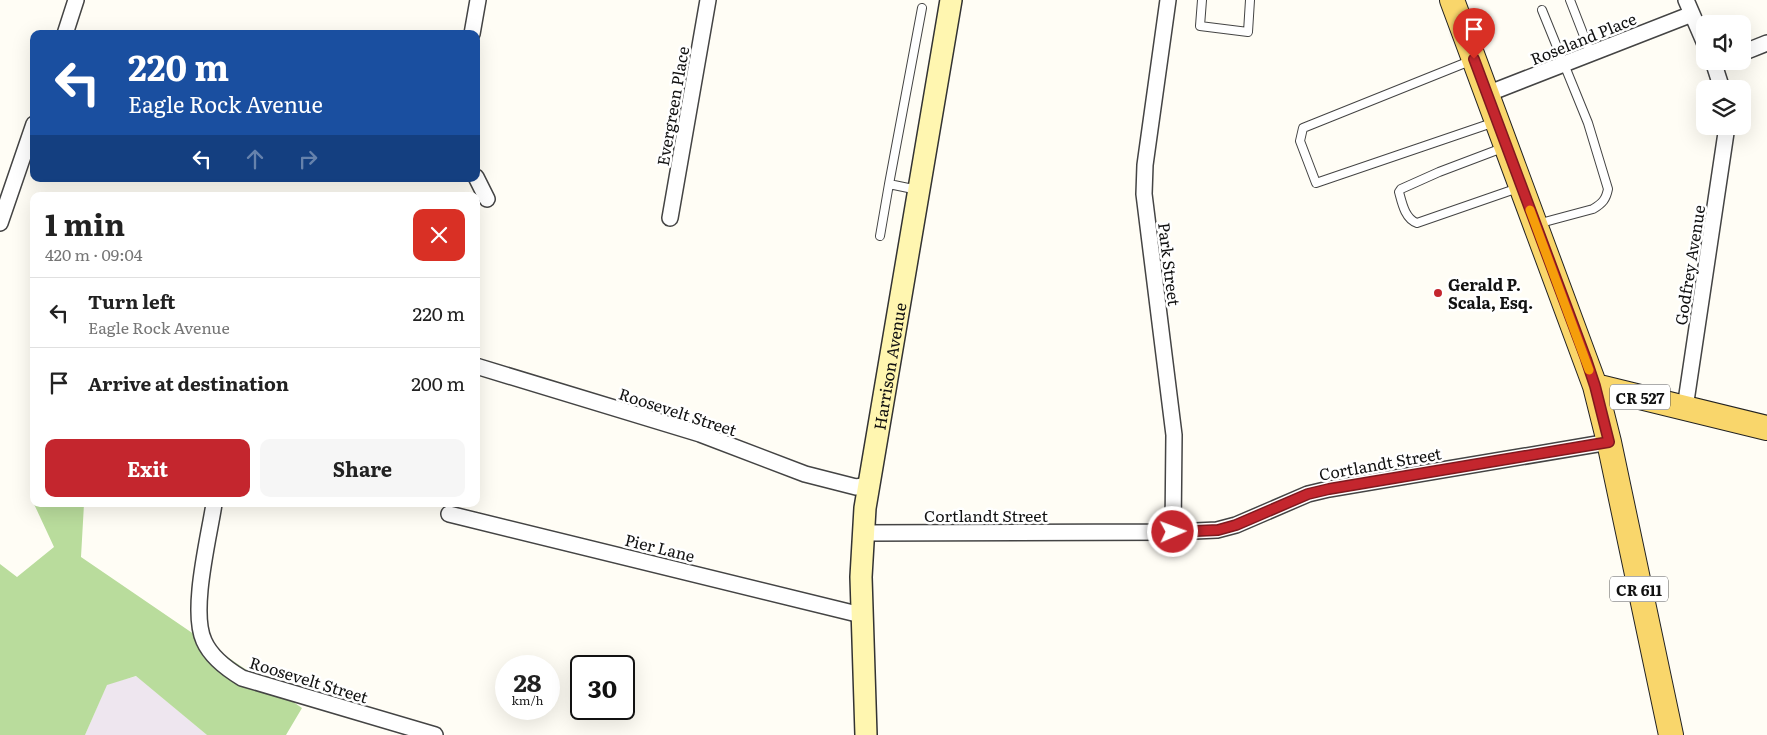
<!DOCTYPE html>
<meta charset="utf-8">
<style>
:root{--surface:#fff;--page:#f6f6f6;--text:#222;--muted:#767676;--line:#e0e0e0;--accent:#c4262e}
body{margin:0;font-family:Literata,serif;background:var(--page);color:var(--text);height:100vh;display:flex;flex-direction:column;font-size:19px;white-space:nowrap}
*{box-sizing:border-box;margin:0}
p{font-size:16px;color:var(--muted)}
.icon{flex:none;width:28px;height:28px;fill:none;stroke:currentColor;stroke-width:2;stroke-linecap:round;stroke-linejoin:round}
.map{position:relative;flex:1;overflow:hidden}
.panel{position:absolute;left:30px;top:192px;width:450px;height:315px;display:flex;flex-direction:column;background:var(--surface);border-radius:10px;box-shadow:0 5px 20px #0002}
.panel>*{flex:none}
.guide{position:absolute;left:30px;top:30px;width:450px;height:152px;border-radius:10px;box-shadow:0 5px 20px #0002;background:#1a4fa0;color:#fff;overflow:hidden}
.buttons{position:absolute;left:1696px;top:15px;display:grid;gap:10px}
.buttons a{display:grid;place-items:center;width:55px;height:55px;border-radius:10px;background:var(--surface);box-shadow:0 5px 20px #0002;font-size:25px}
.speed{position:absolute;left:495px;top:655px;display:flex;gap:10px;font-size:25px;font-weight:700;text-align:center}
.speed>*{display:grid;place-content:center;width:65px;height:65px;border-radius:50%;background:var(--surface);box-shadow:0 5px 20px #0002;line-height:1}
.speed small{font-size:12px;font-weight:400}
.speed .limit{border:2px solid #111;border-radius:8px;background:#fff;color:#111}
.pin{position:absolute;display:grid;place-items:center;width:42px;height:42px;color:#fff;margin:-51px -21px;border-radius:50% 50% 50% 0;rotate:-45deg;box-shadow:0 0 5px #0007}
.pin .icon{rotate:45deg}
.me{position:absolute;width:55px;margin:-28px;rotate:88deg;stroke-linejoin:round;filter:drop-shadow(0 0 4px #0008)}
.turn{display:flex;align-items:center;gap:18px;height:105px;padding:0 15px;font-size:22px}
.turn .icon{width:65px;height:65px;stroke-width:2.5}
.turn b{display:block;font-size:35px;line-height:42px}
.lanes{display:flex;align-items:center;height:48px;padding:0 15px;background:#0003;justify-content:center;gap:25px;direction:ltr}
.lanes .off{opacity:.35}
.round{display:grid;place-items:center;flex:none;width:52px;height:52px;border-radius:10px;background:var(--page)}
.summary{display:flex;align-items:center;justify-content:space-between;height:85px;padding:0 15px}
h1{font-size:30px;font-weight:700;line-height:38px}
.cta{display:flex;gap:10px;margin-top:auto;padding:10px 15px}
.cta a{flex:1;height:58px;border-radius:10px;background:var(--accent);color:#fff;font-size:20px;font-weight:700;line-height:58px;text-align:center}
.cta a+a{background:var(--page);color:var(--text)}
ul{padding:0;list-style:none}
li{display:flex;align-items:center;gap:15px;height:70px;padding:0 15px;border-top:1px solid var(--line)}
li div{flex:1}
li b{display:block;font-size:19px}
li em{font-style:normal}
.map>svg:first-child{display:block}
.industrial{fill:#eee6ef}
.forest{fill:#b9dc9c}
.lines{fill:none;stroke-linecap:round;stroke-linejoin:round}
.lane-casing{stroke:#444;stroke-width:10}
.street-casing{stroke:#444;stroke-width:18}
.secondary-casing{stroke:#333;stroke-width:24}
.primary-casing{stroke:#222;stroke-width:26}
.lane{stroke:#fff;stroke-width:8}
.street{stroke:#fff;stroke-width:15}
.secondary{stroke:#fff6b0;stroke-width:21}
.primary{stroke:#f9d66b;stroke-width:24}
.route-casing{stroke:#7f191e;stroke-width:12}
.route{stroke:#c4262e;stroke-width:9}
.slow{stroke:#f59e0b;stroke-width:9}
.poi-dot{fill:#c4262e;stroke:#fff;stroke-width:2}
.labels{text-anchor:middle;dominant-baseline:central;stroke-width:5;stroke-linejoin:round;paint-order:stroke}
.shield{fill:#fff;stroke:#585858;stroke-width:1}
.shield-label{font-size:15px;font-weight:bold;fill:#111}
.street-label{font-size:16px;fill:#111;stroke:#fff}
.poi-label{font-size:16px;font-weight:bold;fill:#111;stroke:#fff;text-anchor:start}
</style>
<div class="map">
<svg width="1767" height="735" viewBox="0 0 1767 735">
<rect width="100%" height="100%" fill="#fffdf5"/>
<path class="industrial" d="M137,676l70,59h-122l22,-51z"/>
<path class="forest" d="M34,504h50l-3,53 221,151 -16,27h-79l-71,-59 -29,9 -22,50h-85v-171l17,13 37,-30z"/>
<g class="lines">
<defs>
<path id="lane" d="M1202,0l-2,26 48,6 2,-32
M1570,0l21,54
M1470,61l-167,67 -3,13 16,42 179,-61
M1505,147l-66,25 -38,17 -2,3c3,11 6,27 18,31l101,-35
M918,190l-29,-6 33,-176
M1537,224l56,-15c10,-6 13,-10 15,-20l-20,-66 -46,-113
M880,236l9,-52"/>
<path id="street" d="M1168,0l-23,165 -1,29 30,241 -1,97
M1686,0l19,44
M65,34l11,-34
M472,34l6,-34
M1742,53l25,-10
M1713,61l9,28
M1487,94l205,-80
M476,177l11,22
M670,218l38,-218
M0,223l34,-99
M476,366l224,68 105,40 51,13 13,-2
M1685,408l42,-282
M214,504c-5,33 -24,107 -10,137 7,16 23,28 38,37l193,57
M449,514l408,100 5,3
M862,533l311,-1 44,-2 19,-5 72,-31 21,-5 280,-47"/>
<g id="secondary">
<path id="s1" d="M866,735l-5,-158 4,-69 86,-508"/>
</g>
<path id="primary" d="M1452,0l143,386 14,56 62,293
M1595,386l172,42"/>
</defs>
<use href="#lane" class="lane-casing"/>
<use href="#street" class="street-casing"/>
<use href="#secondary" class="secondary-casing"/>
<use href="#primary" class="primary-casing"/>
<use href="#lane" class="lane"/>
<use href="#street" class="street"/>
<use href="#secondary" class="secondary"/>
<use href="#primary" class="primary"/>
</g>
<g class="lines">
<defs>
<path id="route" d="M1173,532l45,-2 18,-5 72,-31 21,-5 280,-47 -14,-56 -9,-27 -112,-300"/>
</defs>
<use href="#route" class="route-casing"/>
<use href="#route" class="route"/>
<path class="slow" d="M1530,210l59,160"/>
</g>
<circle class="poi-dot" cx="1438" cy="293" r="5"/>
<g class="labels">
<g class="shield">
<rect x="1610" y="384.5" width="60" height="25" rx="4"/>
<rect x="1610" y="576.5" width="58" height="25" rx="4"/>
</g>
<g class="shield-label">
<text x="1640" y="397">CR 527</text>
<text x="1639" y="589">CR 611</text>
</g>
<g class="street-label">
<text transform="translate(1583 38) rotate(-22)">Roseland Place</text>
<text transform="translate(672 106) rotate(-80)">Evergreen Place</text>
<text transform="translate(1170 264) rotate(83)">Park Street</text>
<text transform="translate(1689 265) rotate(-81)">Godfrey Avenue</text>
<text stroke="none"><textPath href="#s1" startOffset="371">Harrison Avenue</textPath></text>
<text transform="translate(678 411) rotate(18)">Roosevelt Street</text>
<text transform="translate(1380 463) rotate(-10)">Cortlandt Street</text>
<text x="986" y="515">Cortlandt Street</text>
<text transform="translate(660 547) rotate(14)">Pier Lane</text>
<text transform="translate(309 679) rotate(17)">Roosevelt Street</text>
</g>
<g class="poi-label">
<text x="1448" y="284">Gerald P.<tspan x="1448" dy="18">Scala, Esq.</tspan></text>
</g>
</g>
</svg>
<div class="buttons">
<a><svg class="icon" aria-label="sound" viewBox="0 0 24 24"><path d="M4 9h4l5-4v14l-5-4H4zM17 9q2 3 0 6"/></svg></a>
<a><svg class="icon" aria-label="layers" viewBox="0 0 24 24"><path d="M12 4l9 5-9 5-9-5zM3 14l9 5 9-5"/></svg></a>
</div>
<div class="speed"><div>28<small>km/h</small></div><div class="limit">30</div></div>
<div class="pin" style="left:1474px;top:59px;background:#d93025"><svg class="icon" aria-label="arrive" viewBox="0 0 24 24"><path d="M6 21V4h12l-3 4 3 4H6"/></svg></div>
<svg class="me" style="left:1173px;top:532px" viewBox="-20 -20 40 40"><circle r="17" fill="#c4262e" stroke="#fff" stroke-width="3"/><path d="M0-11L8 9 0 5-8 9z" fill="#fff"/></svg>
<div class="guide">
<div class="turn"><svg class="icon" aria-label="left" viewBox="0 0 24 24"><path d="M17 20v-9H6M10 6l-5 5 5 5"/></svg><div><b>220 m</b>Eagle Rock Avenue</div></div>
<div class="lanes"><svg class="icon" aria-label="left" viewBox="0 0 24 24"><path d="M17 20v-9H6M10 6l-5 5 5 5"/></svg><svg class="icon off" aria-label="ahead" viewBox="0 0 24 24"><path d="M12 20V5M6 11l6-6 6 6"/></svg><svg class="icon off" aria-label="right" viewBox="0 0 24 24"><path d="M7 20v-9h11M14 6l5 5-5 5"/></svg></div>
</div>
<section class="panel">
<div class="summary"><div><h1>1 min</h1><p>420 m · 09:04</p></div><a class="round" style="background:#d93025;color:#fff"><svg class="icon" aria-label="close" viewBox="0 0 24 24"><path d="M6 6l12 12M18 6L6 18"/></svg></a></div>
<ul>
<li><svg class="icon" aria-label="left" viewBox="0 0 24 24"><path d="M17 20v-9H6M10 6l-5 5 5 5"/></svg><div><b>Turn left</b><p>Eagle Rock Avenue</p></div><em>220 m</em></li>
<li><svg class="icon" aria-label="arrive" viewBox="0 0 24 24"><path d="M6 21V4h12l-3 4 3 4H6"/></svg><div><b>Arrive at destination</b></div><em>200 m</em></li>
</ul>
<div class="cta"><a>Exit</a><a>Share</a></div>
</section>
</div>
